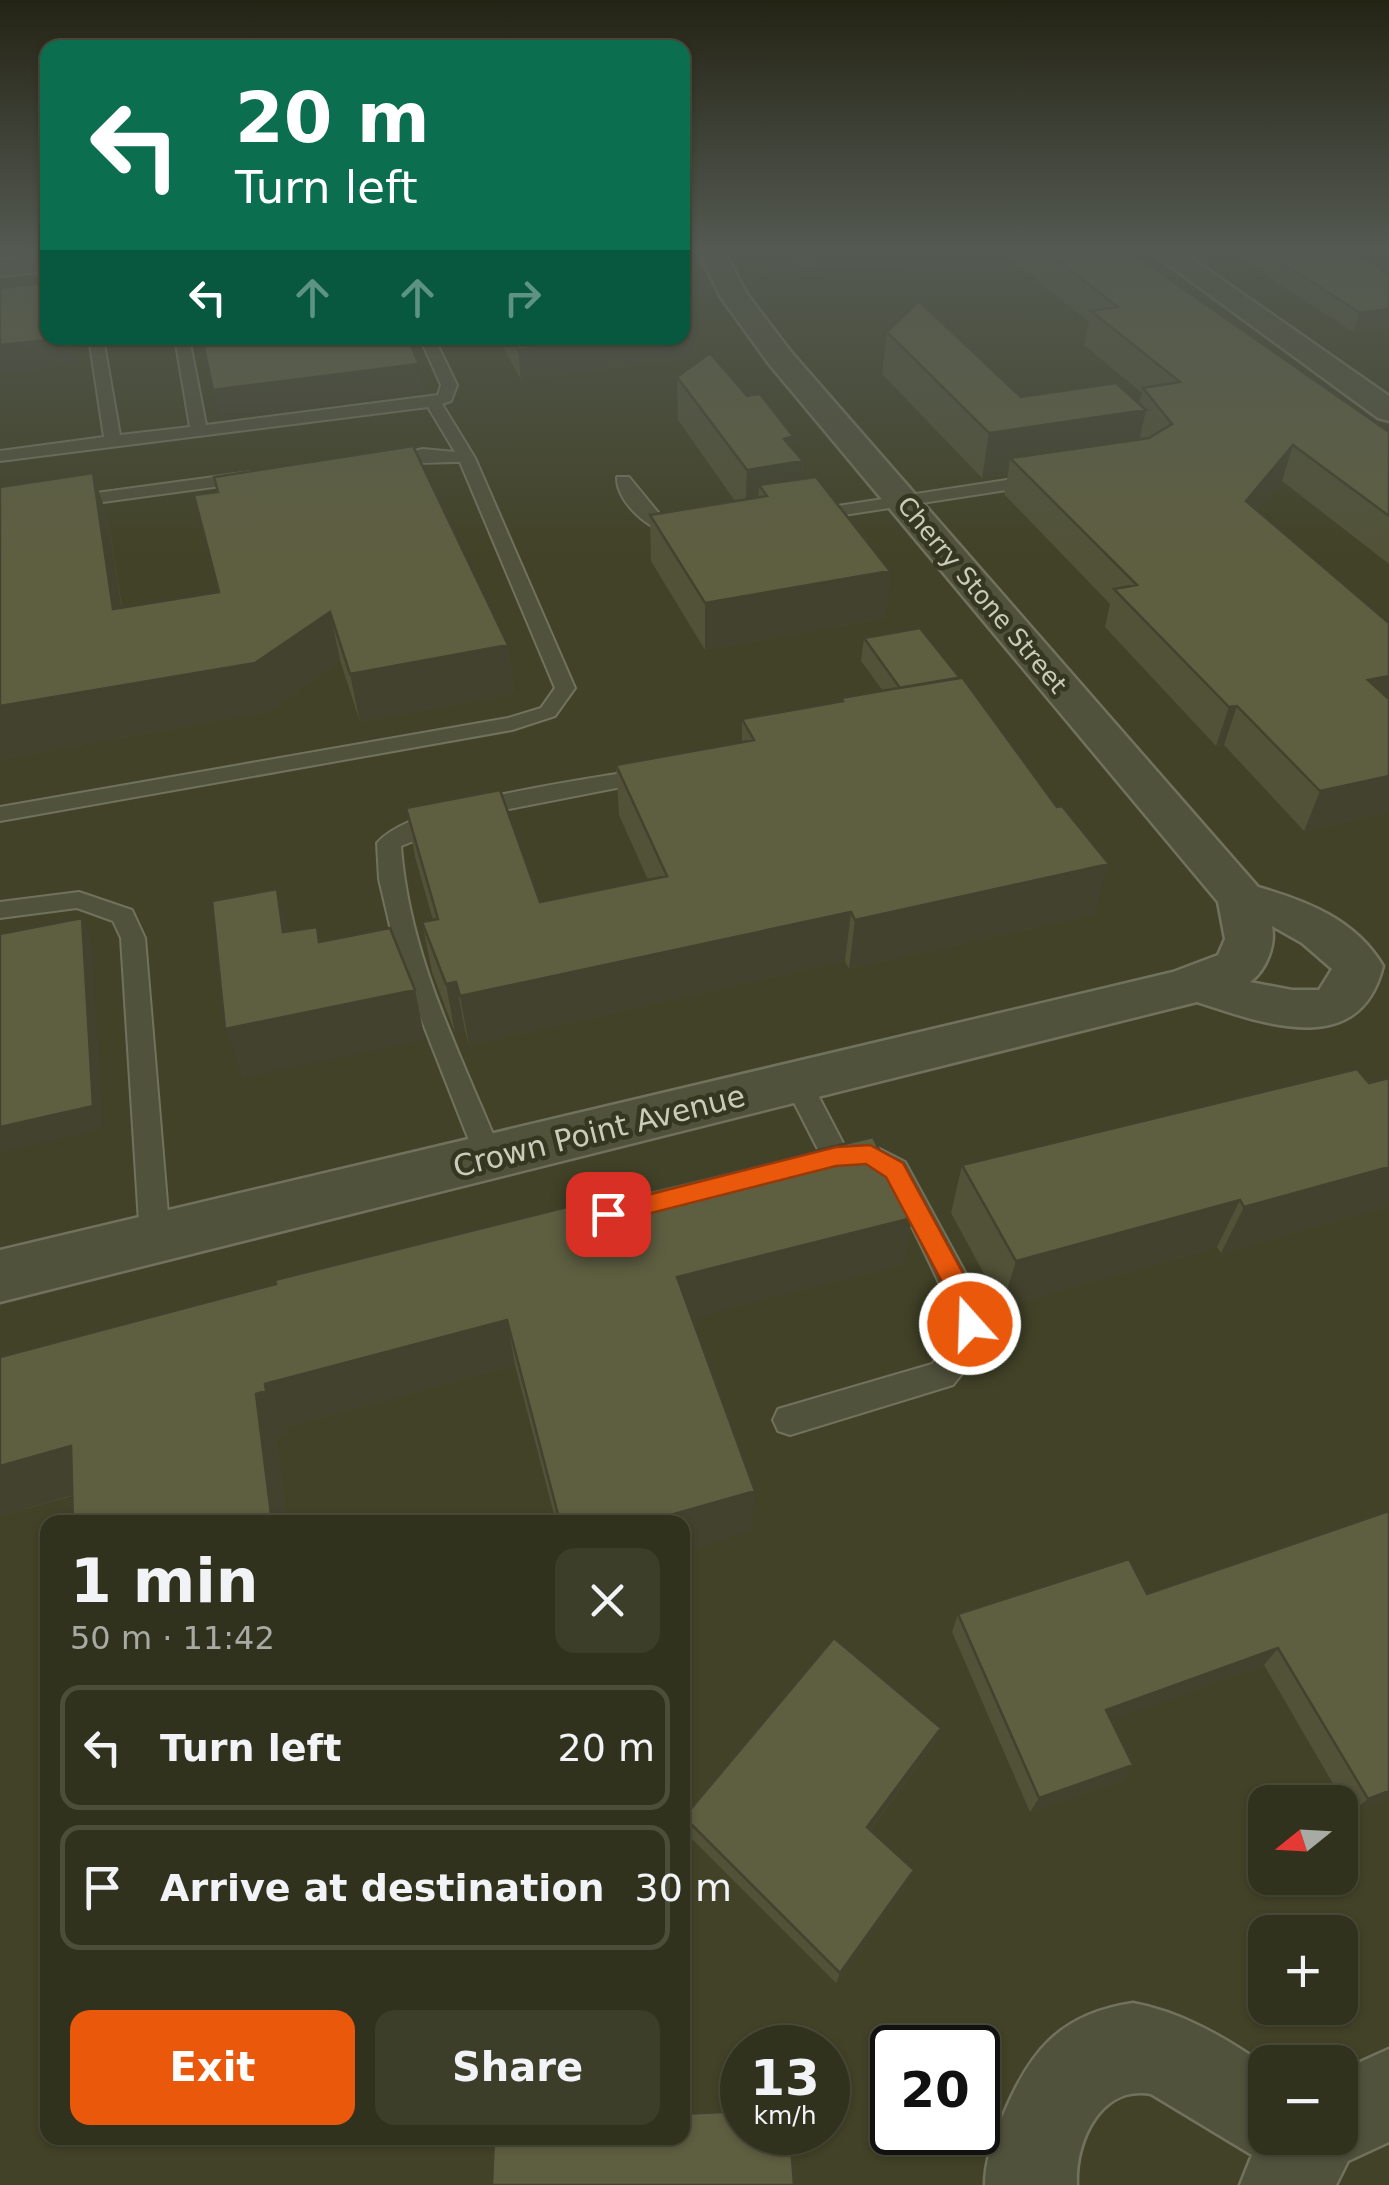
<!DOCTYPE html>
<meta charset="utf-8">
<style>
:root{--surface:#31321d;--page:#3d3e2a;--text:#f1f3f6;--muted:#a8aaa4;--line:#4c4d3b;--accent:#ea580c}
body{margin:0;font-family:"DejaVu Sans",sans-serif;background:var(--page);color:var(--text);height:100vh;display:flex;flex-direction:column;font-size:38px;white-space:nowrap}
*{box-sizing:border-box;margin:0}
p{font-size:32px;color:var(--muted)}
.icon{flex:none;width:55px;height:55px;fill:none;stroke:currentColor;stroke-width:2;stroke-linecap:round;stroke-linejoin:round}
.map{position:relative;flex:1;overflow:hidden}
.panel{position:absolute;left:40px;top:1515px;width:650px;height:630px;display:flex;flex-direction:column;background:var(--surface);border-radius:20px;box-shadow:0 2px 8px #0004,0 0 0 2px var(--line)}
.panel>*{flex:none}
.guide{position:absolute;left:40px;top:40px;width:650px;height:305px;border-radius:20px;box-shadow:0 2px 8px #0004,0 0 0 2px var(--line);background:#0b6e4f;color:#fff;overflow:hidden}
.needle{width:65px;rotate:252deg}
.buttons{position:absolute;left:1248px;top:1785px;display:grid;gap:20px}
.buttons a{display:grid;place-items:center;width:110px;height:110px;border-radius:20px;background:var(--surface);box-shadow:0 2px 8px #0004,0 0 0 2px var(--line);font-size:50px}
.speed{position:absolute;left:720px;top:2025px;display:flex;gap:20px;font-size:50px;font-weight:700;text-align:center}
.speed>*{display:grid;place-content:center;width:130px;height:130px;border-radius:50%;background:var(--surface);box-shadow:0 2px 8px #0004,0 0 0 2px var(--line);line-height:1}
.speed small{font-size:25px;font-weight:400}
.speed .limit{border:5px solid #111;border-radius:15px;background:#fff;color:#111}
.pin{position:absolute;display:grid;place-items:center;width:85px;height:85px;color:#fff;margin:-42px;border-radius:20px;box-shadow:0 5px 15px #0006}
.me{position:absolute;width:110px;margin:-55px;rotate:340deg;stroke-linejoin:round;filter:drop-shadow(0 0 8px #0008)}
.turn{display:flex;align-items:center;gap:35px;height:210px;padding:0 30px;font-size:45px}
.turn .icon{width:130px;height:130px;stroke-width:2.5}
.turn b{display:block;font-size:70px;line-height:85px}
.lanes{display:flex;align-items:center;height:95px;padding:0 30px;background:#0003;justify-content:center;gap:50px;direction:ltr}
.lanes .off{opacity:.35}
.round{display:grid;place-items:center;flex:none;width:105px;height:105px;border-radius:20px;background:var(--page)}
.head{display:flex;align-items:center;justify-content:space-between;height:170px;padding:0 30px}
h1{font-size:60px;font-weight:700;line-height:75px}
.primary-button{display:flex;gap:20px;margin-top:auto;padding:20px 30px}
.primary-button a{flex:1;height:115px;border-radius:20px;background:var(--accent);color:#fff;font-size:40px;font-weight:700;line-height:115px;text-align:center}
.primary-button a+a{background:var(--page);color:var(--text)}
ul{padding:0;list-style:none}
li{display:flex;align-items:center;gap:30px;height:125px;margin:0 20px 15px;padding:0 10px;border:5px solid var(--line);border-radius:20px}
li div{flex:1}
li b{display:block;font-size:38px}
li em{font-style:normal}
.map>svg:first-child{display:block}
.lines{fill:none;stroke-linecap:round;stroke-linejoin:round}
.service-casing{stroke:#71725d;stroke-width:4}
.minor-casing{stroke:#71725d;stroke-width:5}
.tertiary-casing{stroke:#71725d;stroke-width:5}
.service{fill:#51523c;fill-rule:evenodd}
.minor{fill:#51523c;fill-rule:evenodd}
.tertiary{fill:#51523c;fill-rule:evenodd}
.wall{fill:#515238}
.shaded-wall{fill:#42422e}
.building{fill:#5e5f41;stroke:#42422e;stroke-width:2.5}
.route{fill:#ea580c;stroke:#983908;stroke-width:2.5}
.labels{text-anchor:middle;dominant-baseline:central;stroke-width:9;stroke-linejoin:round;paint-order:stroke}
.far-street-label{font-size:25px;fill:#caccb9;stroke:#363720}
.street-label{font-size:30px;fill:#caccb9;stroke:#363720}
</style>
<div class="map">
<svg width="1389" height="2185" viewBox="0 0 1389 2185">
<rect width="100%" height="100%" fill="#414227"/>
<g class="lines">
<defs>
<path id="service" d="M89,338h14l17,97 70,-8 -15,-89h14l17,87 232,-30 3,-10 -21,-47h14l23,47 -6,16 -9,3 33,54 100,230 -20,28 -43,14 -512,91v-14l508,-89 33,-10 14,-20 -95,-226c-19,-1 -74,5 -85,-3l48,-10 32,3 -27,-45 -428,54v-10l104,-14z
M251,472l6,1v8l-257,35v-10z
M1039,475l9,5 -3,4 -240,37 -9,-5 9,-5z
M617,477h12l32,39 28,12v8c-29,4 -73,-30 -72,-59z
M634,771l11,7 -3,5 -159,31 -82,32c8,111 61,211 102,312l-4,8h-20l-81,-206 -19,-81 -2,-36c34,-41 202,-62 257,-72z
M79,892l53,18 13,28 25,300 -4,9 -11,3 -11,-3 -4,-9 -19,-300 -8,-17 -36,-13 -77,10v-16z
M798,1073l10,3 36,69 26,-1 35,18 67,123 14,39 -13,36 -20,25 -163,50 -12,-4 -5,-11 5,-11 154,-45c9,-11 22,-25 22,-40 0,-16 -59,-135 -71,-147 -19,-18 -37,-6 -57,-12l-42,-82z"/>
<path id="minor" d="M697,249h26l24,45 44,58 467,535c49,14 98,33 125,79 -23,94 -119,58 -186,36l-1197,300v-52l1173,-278 45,-17 7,-16 -7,-37 -449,-538 -49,-68zM1272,926l30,17 30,26 -13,21h-27l-42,-8c16,-11 26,-37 22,-56z
M1147,249h31l211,147v25l-11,-3z
M1133,2003c49,9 91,34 132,62v73h75v-67l49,-22v93l-41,19 -12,24h-96l12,-30 -101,-61c-50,-9 -76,47 -74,91h-92c0,-24 8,-44 17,-67 27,-66 57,-104 131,-115z"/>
<path id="tertiary" d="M48,255v16l-48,5v-16z"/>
</defs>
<use href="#service" class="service-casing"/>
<use href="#minor" class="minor-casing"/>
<use href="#tertiary" class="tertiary-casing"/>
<use href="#service" class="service"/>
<use href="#minor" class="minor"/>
<use href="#tertiary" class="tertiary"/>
</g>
<path class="wall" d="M782,249h344l263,183v132l-107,-83 -25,29 132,113v189l-85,19 -80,-86 -8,1 -111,-119 5,-23 -106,-110 4,-20 -26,4 -100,-104 5,-42 134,65 118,7 3,-11 -58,-48 5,-23 -87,-70 -193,23z
M1245,249h103l41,25v53l-36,5 -111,-73z
M498,338h184l12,19 -173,23z
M677,377l70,19 46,40 -1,13 11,12 -1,18 88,92 -5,47 -180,32 -54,-89 -1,-46 85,-14 -57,-81z
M108,519l14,88 97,-15 289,53 6,48 -154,29 -20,-62 -72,52 -268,47z
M864,638l231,276 -246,55 -4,-8 -376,84 -4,-14 -10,2 -23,-61 -10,-50 11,-2 -18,-63 -9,-49 134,94 108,-22 -29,-65 -3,-50 126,-23v-23l99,-17v-4l42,-7 -22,-30z
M1389,1078v128l-168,47 -4,-6 -215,60 -51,-94 11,-48z
M652,1190l260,28 -9,46 -211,54 60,213 -70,-9h-126l-41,-157 -230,62 1,7 -10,3 11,85h-214l-1,-26 -72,20v-159z
M1389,1511v287l-39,15 -86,-148 -153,55 22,45 -11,15 -92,32 -78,-180 6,-18 189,-20z
M934,1744l-64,86 38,53 -72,100 -152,-152v-14z"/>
<path class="shaded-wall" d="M810,249h193l-1,3 -193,23z
M1389,309v18l-36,5 7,-19z
M694,328v29l-173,23 -3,-30 103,-12h61v-8z
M66,338h9l2,27 -77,10v-30z
M419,364l4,29 -203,26 -7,-29z
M1146,410l-10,44 -126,4 -2,16 -26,4 7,-45z
M793,436l-1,27 11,-2 -3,46 -33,-11 -8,-11 -1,28 -13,2 2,-45 37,-31z
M1293,445l-11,36 -47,57 11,-37z
M93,473l15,46 21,138 -16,-48z
M890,571l-5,47 -180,32v-47z
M330,612l10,48 -72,52 -268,47v-53z
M508,645l6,48 -154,29 -10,-48z
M1389,676v36l-21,-32z
M1237,706l-13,39 -8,1 13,-39z
M1389,776v36l-85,19 16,-40z
M1109,864l-14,50 -246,55 6,-49z
M277,889l14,49 -8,-6z
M851,912l-6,49 -376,84 -9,-49z
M82,918l10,24 12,187 -104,24v-26z
M456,982l9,49 -10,2 -9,-49z
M415,990l10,50 -182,38 -18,-49z
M1389,1167v39l-168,47 23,-46z
M1240,1200l-23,47 -215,60 14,-46z
M912,1218l-9,46 -225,58 -1,-45z
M507,1320l8,45 -230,62 1,7 -10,3 11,85h-15l-16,-128 9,-10z
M71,1446l30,41 -101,29v-50z
M755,1491l-3,40 -70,21v-30h-36z
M1278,1648l-14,17 -169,61 11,-16z
M941,1728l-7,16 -72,96 5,-13z
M1133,1765l-11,15 -92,32 9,-14z
M1389,1791v7l-39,15 18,-14z
M914,1870l-6,13 -72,100 4,-10z"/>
<path class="building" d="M1043,249h83l263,183v84l-96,-71 -47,56 143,122v53l-21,4 21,19v77l-69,15 -83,-85 -8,1 -115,-118 23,-4 -127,-127 139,-20 23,-14 -29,-36 37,-6 -89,-71 27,-4z
M1261,249h87l41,25v35l-29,4z
M48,282v56h18l-66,7v-57z
M919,301l102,96 95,-14 30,27 -157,23 -102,-101z
M682,313l12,15 -12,2z
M202,338h206l11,26 -206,26z
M511,338h110l-103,12z
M710,353l37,43 13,-2 33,42 -9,3 19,22 -56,9 -70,-93z
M413,446l95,199 -158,29 -20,-62 -75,51 -255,43v-219l93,-14 20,136 106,-17 -25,-97 24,-3 -4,-15z
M816,477l74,94 -185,32 -55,-88 117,-19 -8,-11z
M920,628l40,50 -60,10 -36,-50z
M962,677l95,130 5,-1 47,58 -254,56 -4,-8 -391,84 -4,-14 -10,2 -24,-62 16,-3 -32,-111 94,-18 40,112 127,-26 -51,-111 138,-25 -12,-21 101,-18 -2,-3z
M277,889l6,43 34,-5 2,15 71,-14 25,62 -190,39 -13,-128z
M82,918l11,188 -93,21v-193z
M1357,1069l12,14 20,-5v89l-145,40 -4,-7 -224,61 -54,-96z
M873,1137l39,81 -235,59 78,214 -109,31h-86l-53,-202 -242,64 1,7 -10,3 16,128h-199l-2,-76 -71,20v-109l276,-73 -1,-4 376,-94 1,4z
M1389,1511v280l-21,8 -90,-151 -172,62 27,55 -94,33 -81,-184 171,-55 18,35z
M834,1638l107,90 -74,99 47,43 -74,103 -156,-156z
M742,2111v21h48l4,53h-302l2,-47h188v-24z"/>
<linearGradient id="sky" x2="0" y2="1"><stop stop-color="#242415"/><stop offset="0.45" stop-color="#545a52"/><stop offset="1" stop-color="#545a52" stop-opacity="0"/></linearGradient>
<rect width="1389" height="555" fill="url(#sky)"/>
<path class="route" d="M870,1145l33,18 67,123 12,38 -3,8h-19l-11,-37 -63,-118 -20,-13 -30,2 -228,58 -12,-10 12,-9 228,-58z"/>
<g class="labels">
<g class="far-street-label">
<text transform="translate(982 595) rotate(50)">Cherry Stone Street</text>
</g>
<g class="street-label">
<text transform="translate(599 1131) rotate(-14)">Crown Point Avenue</text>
</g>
</g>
</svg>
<div class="buttons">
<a><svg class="needle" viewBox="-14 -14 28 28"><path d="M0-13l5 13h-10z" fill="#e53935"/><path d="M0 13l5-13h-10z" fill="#a8aaa4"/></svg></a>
<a>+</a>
<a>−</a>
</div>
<div class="speed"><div>13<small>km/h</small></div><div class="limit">20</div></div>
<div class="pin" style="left:608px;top:1214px;background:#d93025"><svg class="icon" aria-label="arrive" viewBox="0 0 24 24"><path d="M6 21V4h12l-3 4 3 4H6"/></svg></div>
<svg class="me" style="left:970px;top:1324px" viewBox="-20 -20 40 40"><circle r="17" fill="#ea580c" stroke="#fff" stroke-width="3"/><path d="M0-11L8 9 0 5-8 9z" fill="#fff"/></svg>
<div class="guide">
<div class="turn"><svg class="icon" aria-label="left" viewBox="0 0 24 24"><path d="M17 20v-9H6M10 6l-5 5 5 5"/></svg><div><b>20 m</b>Turn left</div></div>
<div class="lanes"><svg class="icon" aria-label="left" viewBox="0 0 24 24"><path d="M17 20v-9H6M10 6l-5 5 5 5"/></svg><svg class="icon off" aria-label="ahead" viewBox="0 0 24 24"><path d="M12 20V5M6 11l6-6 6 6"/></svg><svg class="icon off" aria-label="ahead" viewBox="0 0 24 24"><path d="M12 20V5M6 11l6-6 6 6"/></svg><svg class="icon off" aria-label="right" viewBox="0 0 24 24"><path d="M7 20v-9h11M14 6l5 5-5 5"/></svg></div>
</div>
<section class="panel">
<div class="head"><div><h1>1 min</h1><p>50 m · 11:42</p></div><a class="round"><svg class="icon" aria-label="close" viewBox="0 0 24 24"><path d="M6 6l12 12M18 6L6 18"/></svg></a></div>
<ul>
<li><svg class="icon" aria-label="left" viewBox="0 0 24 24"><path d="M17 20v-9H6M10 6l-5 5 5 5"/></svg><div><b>Turn left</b></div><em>20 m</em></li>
<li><svg class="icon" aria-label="arrive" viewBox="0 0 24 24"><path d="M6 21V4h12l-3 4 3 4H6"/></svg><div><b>Arrive at destination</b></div><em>30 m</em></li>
</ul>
<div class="primary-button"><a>Exit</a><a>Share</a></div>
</section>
</div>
